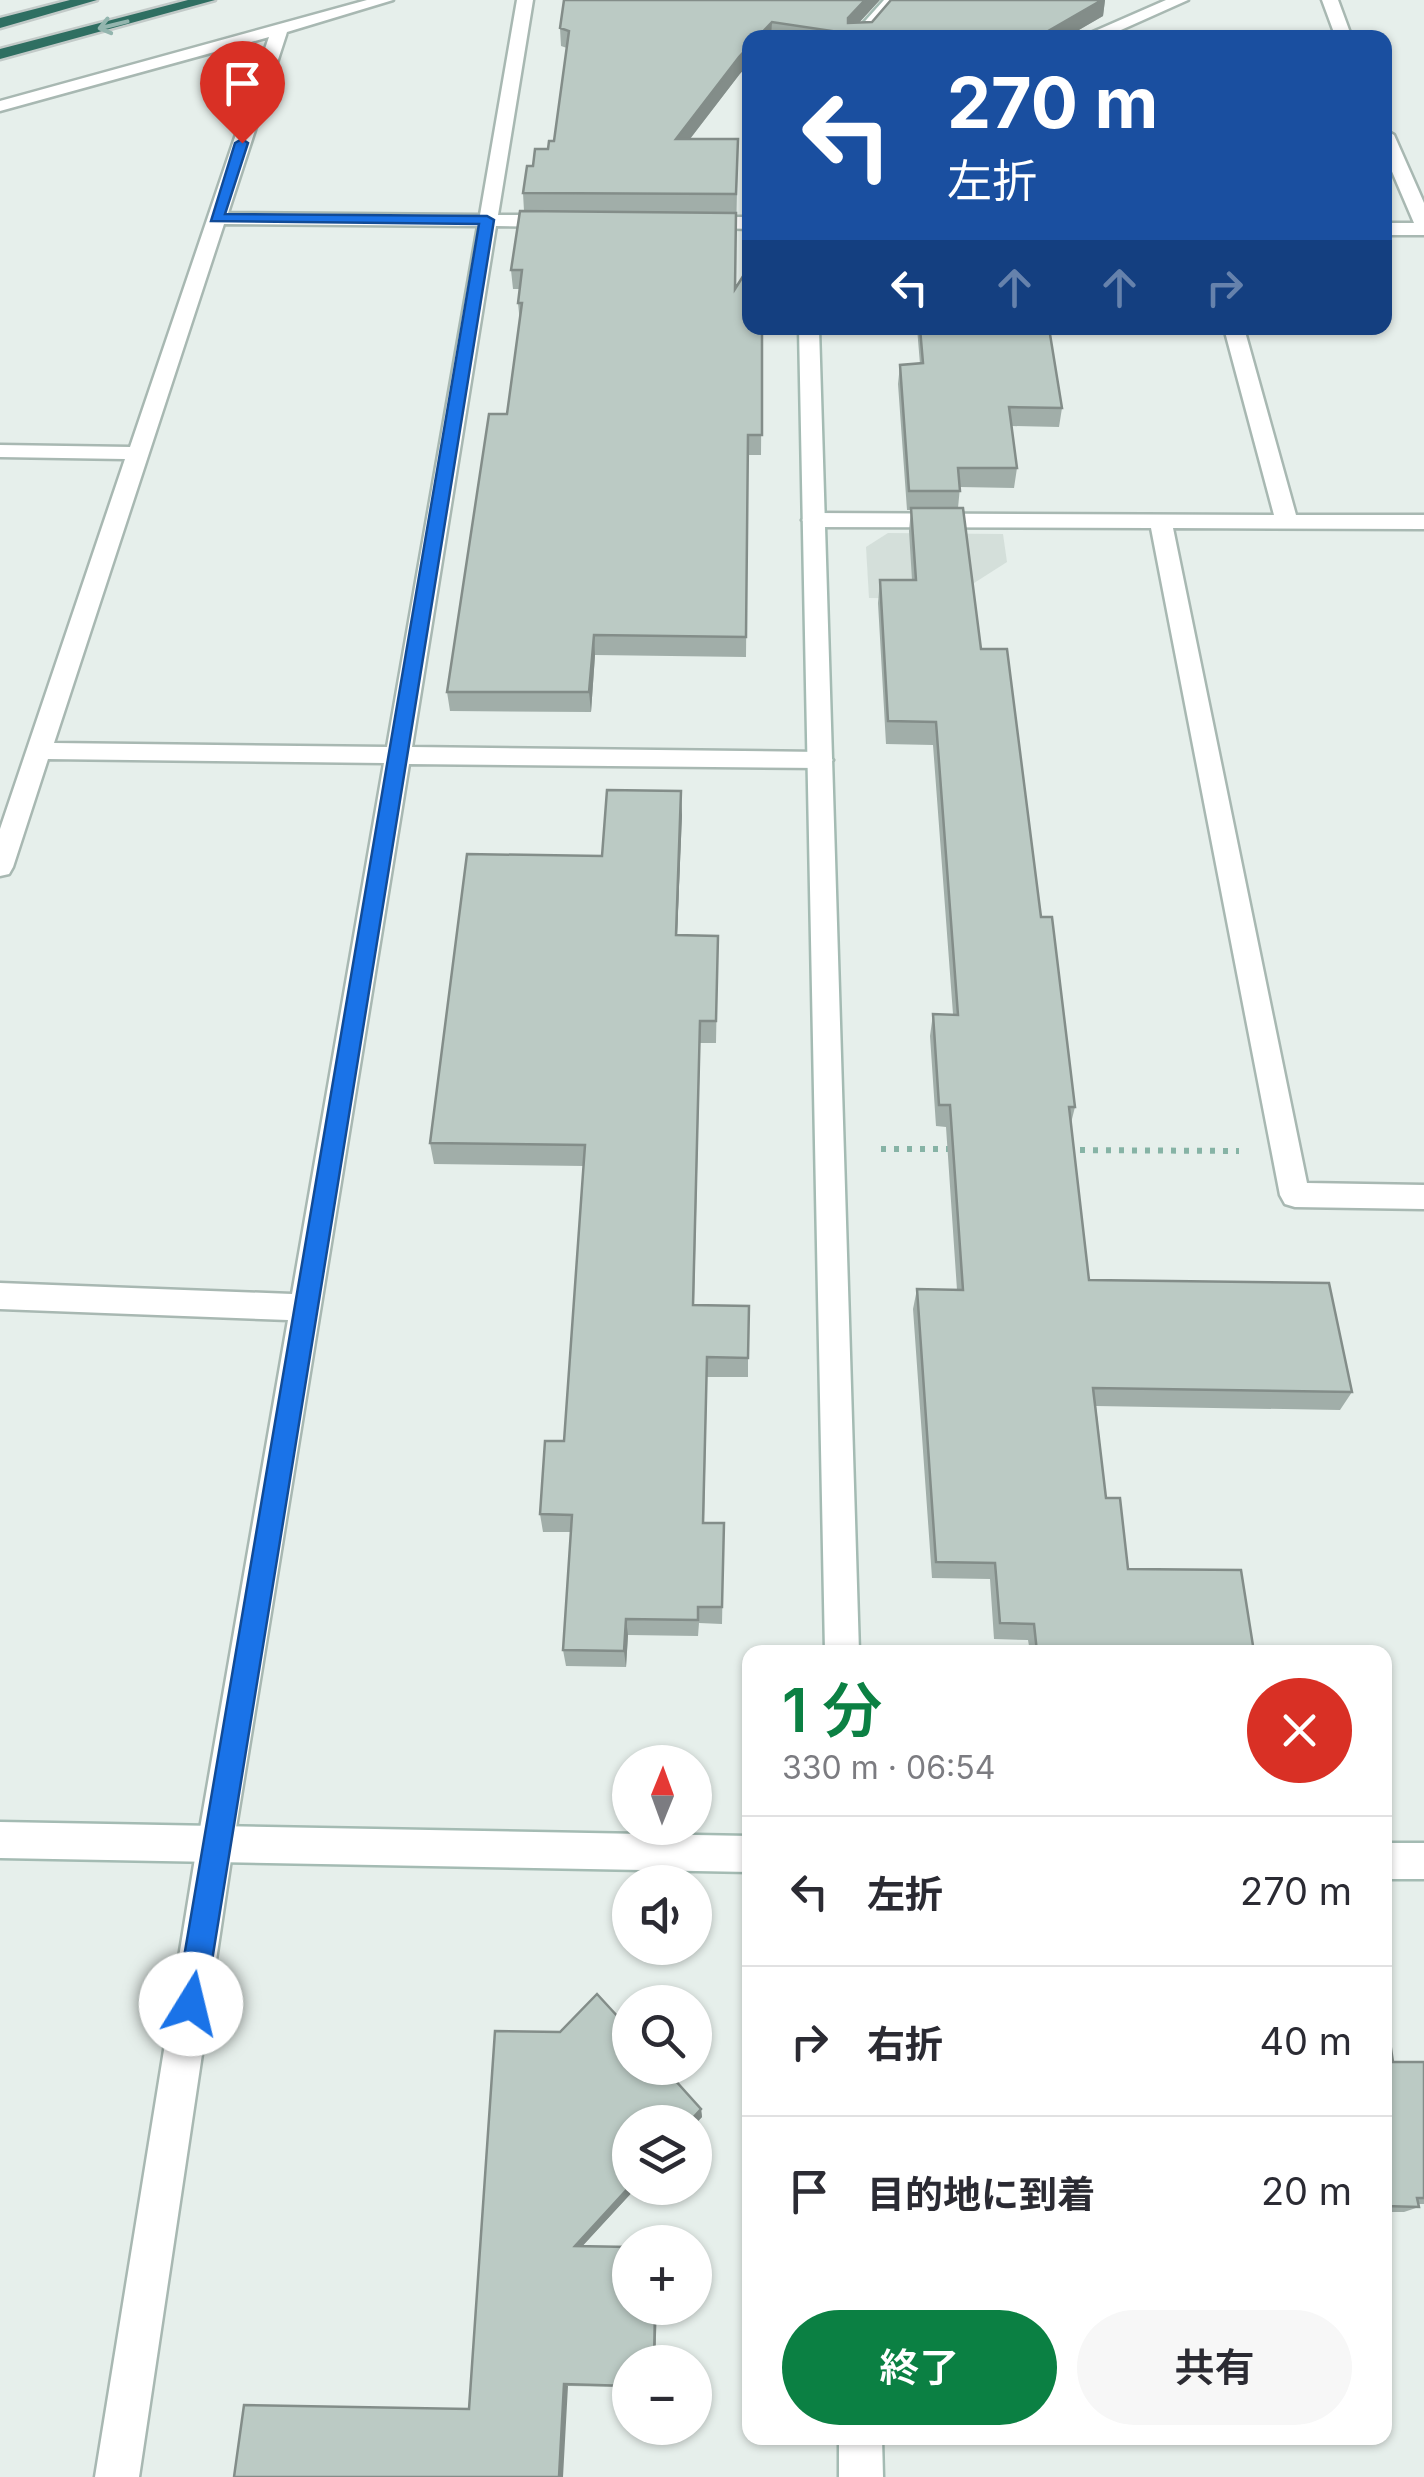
<!DOCTYPE html>
<html lang="ja">
<meta charset="utf-8">
<style>
:root{--surface:#fff;--page:#f7f7f7;--text:#2b2b33;--muted:#7c7c81;--line:#e1e1e2;--accent:#0b8043}
body{margin:0;font-family:Inter,"Noto Sans JP",sans-serif;background:var(--page);color:var(--text);height:100vh;display:flex;flex-direction:column;font-size:38px;white-space:nowrap}
*{box-sizing:border-box;margin:0}
p{font-size:32px;color:var(--muted)}
.icon{flex:none;width:55px;height:55px;fill:none;stroke:currentColor;stroke-width:2;stroke-linecap:round;stroke-linejoin:round}
.map{position:relative;flex:1;overflow:hidden}
.drawer{position:absolute;left:742px;top:1645px;width:650px;height:800px;display:flex;flex-direction:column;background:var(--surface);border-radius:20px;box-shadow:0 2px 8px #0004}
.drawer>*{flex:none}
.hud{position:absolute;left:742px;top:30px;width:650px;height:305px;border-radius:20px;box-shadow:0 2px 8px #0004;background:#1a4fa0;color:#fff;overflow:hidden}
.needle{width:65px;rotate:1deg}
.tools{position:absolute;left:612px;top:1745px;display:grid;gap:20px}
.tools a{display:grid;place-items:center;width:100px;height:100px;border-radius:50%;background:var(--surface);box-shadow:0 2px 8px #0004;font-size:50px}
.pin{position:absolute;display:grid;place-items:center;width:85px;height:85px;color:#fff;margin:-102px -42px;border-radius:50% 50% 50% 0;rotate:-45deg;box-shadow:0 0 10px #0007}
.pin .icon{rotate:45deg}
.me{position:absolute;width:110px;margin:-55px;rotate:9deg;stroke-linejoin:round;filter:drop-shadow(0 0 8px #0008)}
.turn{display:flex;align-items:center;gap:35px;height:210px;padding:0 40px;font-size:45px}
.turn .icon{width:130px;height:130px;stroke-width:2.5}
.turn b{display:block;font-size:70px;line-height:85px}
.lanes{display:flex;align-items:center;height:95px;padding:0 40px;background:#0003;justify-content:center;gap:50px;direction:ltr}
.lanes .off{opacity:.35}
.round{display:grid;place-items:center;flex:none;width:105px;height:105px;border-radius:52px;background:var(--page)}
.headline{display:flex;align-items:center;justify-content:space-between;height:170px;padding:0 40px}
h1{font-size:60px;font-weight:600;line-height:75px;color:var(--accent)}
.cta{display:flex;gap:20px;margin-top:auto;padding:20px 40px}
.cta a{flex:1;height:115px;border-radius:60px;background:var(--accent);color:#fff;font-size:40px;font-weight:600;line-height:115px;text-align:center}
.cta a+a{background:var(--page);color:var(--text)}
ul{padding:0;list-style:none}
li{display:flex;align-items:center;gap:30px;height:150px;padding:0 40px;border-top:2px solid var(--line)}
li div{flex:1}
li b{display:block;font-size:38px}
li em{font-style:normal}
.map>svg:first-child{display:block}
.built{fill:#d4dfda}
.lines{fill:none;stroke-linecap:round;stroke-linejoin:round}
.street-casing{stroke:#a8b8b2;stroke-width:5}
.secondary-casing{stroke:#a4bbb3;stroke-width:5}
.highway-casing{stroke:#c2cac8;stroke-width:5}
.path{stroke:#86b3a5;stroke-width:6;stroke-dasharray:5 8;stroke-linecap:butt}
.street{fill:#fff;fill-rule:evenodd}
.secondary{fill:#fff;fill-rule:evenodd}
.highway{fill:#2f6f62;fill-rule:evenodd}
.wall{fill:#a1aea9}
.shaded-wall{fill:#838d89}
.building{fill:#bbcac4;stroke:#838d89;stroke-width:2.5}
.oneway{stroke:#93b5ae}
.route{fill:#1a73e8;stroke:#114b97;stroke-width:2.5}
</style>
<div class="map">
<svg width="1424" height="2477" viewBox="0 0 1424 2477">
<rect width="100%" height="100%" fill="#e6efeb"/>
<path class="built" d="M888,533l115,1 4,28 -58,37 -80,-1 -3,-51z"/>
<g class="lines">
<defs>
<path id="street" d="M367,0h26l-106,32 -59,181 252,2 37,-215h16l-35,215h60l9,6 -9,6 -62,-1 -84,521 409,5 12,8 -12,8 -412,-4 -176,1082 -94,631h-44l102,-631 91,-526 -288,-11v-26l292,11 92,-531 -336,-4 -35,108 -4,7 -9,2v-47l125,-370 -125,-2v-12l130,2 139,-410 -269,74v-10zM224,224l254,2 -91,521 -333,-4z
M1166,0h22l-85,38h-24z
M1322,0h16l14,38h-16z
M1385,130l9,5 30,68v32h-39v-12h29l-29,-68z
M694,217h56v12l-63,-2 -2,-4z
M1224,328h20l52,187h128v14l-251,-1 134,655 117,2v24l-129,-2 -10,-3 -5,-9 -129,-667 -338,-1 -11,-7 11,-7 461,2z"/>
<path id="secondary" d="M884,0h17l-33,38h-18z
M799,328h20l40,1324h-34z
M0,1822l750,14v36l-750,-14z
M1385,1843h39v36h-39z
M839,2438h43l1,39h-44z"/>
<path id="highway" d="M70,0h27l-97,28v-10z
M188,0h27l-215,59v-10z"/>
</defs>
<use href="#street" class="street-casing"/>
<use href="#secondary" class="secondary-casing"/>
<use href="#highway" class="highway-casing"/>
<path class="path" d="M881,1149h73
M1067,1150l172,1"/>
<use href="#street" class="street"/>
<use href="#secondary" class="secondary"/>
<use href="#highway" class="highway"/>
</g>
<path class="wall" d="M564,0l295,23 13,-1 19,-22h214l-2,16 -38,22h-315l-11,37 -49,64h48l-3,150 27,39 -1,127h-13l-2,202 -151,-2 -4,57 -141,-1 -3,-19 60,-278 13,-91 -2,-20 2,-14h-7l-2,-19 13,-59 -1,-18 10,-27 21,-25 13,-93 -6,-2 -1,-18z
M917,328h132l13,80 -3,19 -47,-1 5,42 -3,20 -54,-1 -2,21 23,141 60,268 34,190 -4,16 18,157 263,112 -12,18 -244,-4 10,92 22,71 126,83h-224l-2,-12 -34,-1 -4,-60 -58,-1 -19,-269 4,-20 40,1 -11,-163 -10,-1 -6,-90 3,-22h20l-20,-269 -47,-1 -8,-141 2,-23h32l-3,-49 2,-21h-4l-9,-126 2,-19 20,-1z
M682,815l-5,120 41,1 -2,107h-16l-6,262 54,53v19h-41l-3,146h20l-2,101 -23,-1 -1,13 -70,-1 -2,32 -60,-1 -3,-16 8,-118h-28l-3,-18 24,-73 20,-275 -150,-2 -4,-21 172,-287z
M495,2031l206,78 1,8 -120,129 48,116v25l-62,-1 -99,23z
M1385,2042l8,20h31v142h-6l1,3 -15,5h-19z"/>
<path class="shaded-wall" d="M865,0h15l-33,36 1,-18z
M1102,0h3l-2,16 -38,22h-29z
M772,22l-1,16h-14z
M750,45v18l-11,12 -63,82v-18l63,-82z
M594,635l1,20 -4,57 -2,-20z
M681,791l1,24 -6,143v-23z
M626,1619l2,16 -2,32 -2,-16z
M701,2109l1,8 -7,7v-2h-6z
M630,2186v2h6l-58,63 -3,-5z
M655,2308h2l-2,54h-1z
M564,2384l4,2 -5,91h-4z"/>
<path class="building" d="M564,0h301l-17,18v5l24,-1 19,-22h211l-66,38h-177v-3l-87,-13 -15,16h-7v7l-11,12 -63,82h62l-2,55 -213,-1 4,-27h6l2,-17h13l1,-8h5l15,-110 -9,-3z
M520,211l216,2 -1,76 15,-24v63h12v107h-14l-2,202 -152,-2 -5,57h-142l42,-278h18l15,-111h-4l4,-33h-11z
M920,328h129l13,80 -53,-1 8,61h-59l2,23h-51l-9,-126 23,-2z
M911,508h52l18,141h26l34,268h11l23,190h-6l20,173 240,3 23,109 -259,-4 13,110h14l8,71 113,1 13,82h-217l-3,-28 -34,-1 -5,-60 -59,-1 -19,-273 46,1 -13,-185h-11l-6,-91 25,1 -22,-293 -48,-1 -8,-141h36z
M607,790l74,1 -5,144 42,1 -2,85h-16l-7,284 56,1 -1,52 -41,-1 -4,166h21l-2,84h-24v13l-72,-1 -2,32 -61,-1 9,-135 -32,-1 5,-73h19l21,-296 -155,-2 37,-289 135,2z
M597,1994l33,36v38h34l37,41 -12,13h-59v64l-55,60 55,1v61h25l-1,54h-24v24l-66,-2 -5,93h-325l10,-72 225,4 26,-378 65,1z
M1385,2042h5l3,20h31v136h-7l2,9 -34,-1z"/>
<defs><path id="oneway-shaft" d="M-6 0H5M1.5-3L5.5 0L1.5 3" fill="none" stroke-width="1.6" stroke-linecap="round" stroke-linejoin="round" transform="scale(2.5)"/></defs>
<use class="oneway" href="#oneway-shaft" transform="translate(113 25) rotate(166)"/>
<path class="route" d="M242,139l6,4 -23,71 262,2 7,4 -289,1784 -4,10 -10,4 -11,-4 -4,-10 303,-1780 -268,-3 24,-78z"/>
</svg>
<div class="tools">
<a><svg class="needle" viewBox="-14 -14 28 28"><path d="M0-13l5 13h-10z" fill="#e53935"/><path d="M0 13l5-13h-10z" fill="#7c7c81"/></svg></a>
<a><svg class="icon" aria-label="sound" viewBox="0 0 24 24"><path d="M4 9h4l5-4v14l-5-4H4zM17 9q2 3 0 6"/></svg></a>
<a><svg class="icon" aria-label="search" viewBox="0 0 24 24"><circle cx="10" cy="10" r="6"/><path d="M15 15l6 6"/></svg></a>
<a><svg class="icon" aria-label="layers" viewBox="0 0 24 24"><path d="M12 4l9 5-9 5-9-5zM3 14l9 5 9-5"/></svg></a>
<a>+</a>
<a>−</a>
</div>
<div class="pin" style="left:242px;top:143px;background:#d93025"><svg class="icon" aria-label="arrive" viewBox="0 0 24 24"><path d="M6 21V4h12l-3 4 3 4H6"/></svg></div>
<svg class="me" style="left:191px;top:2004px" viewBox="-20 -20 40 40"><circle r="19" fill="#fff"/><path d="M0-13L10 11 0 6-10 11z" fill="#1a73e8"/></svg>
<div class="hud">
<div class="turn"><svg class="icon" aria-label="left" viewBox="0 0 24 24"><path d="M17 20v-9H6M10 6l-5 5 5 5"/></svg><div><b>270 m</b>左折</div></div>
<div class="lanes"><svg class="icon" aria-label="left" viewBox="0 0 24 24"><path d="M17 20v-9H6M10 6l-5 5 5 5"/></svg><svg class="icon off" aria-label="ahead" viewBox="0 0 24 24"><path d="M12 20V5M6 11l6-6 6 6"/></svg><svg class="icon off" aria-label="ahead" viewBox="0 0 24 24"><path d="M12 20V5M6 11l6-6 6 6"/></svg><svg class="icon off" aria-label="right" viewBox="0 0 24 24"><path d="M7 20v-9h11M14 6l5 5-5 5"/></svg></div>
</div>
<section class="drawer">
<div class="headline"><div><h1>1 分</h1><p>330 m · 06:54</p></div><a class="round" style="background:#d93025;color:#fff"><svg class="icon" aria-label="close" viewBox="0 0 24 24"><path d="M6 6l12 12M18 6L6 18"/></svg></a></div>
<ul>
<li><svg class="icon" aria-label="left" viewBox="0 0 24 24"><path d="M17 20v-9H6M10 6l-5 5 5 5"/></svg><div><b>左折</b></div><em>270 m</em></li>
<li><svg class="icon" aria-label="right" viewBox="0 0 24 24"><path d="M7 20v-9h11M14 6l5 5-5 5"/></svg><div><b>右折</b></div><em>40 m</em></li>
<li><svg class="icon" aria-label="arrive" viewBox="0 0 24 24"><path d="M6 21V4h12l-3 4 3 4H6"/></svg><div><b>目的地に到着</b></div><em>20 m</em></li>
</ul>
<div class="cta"><a>終了</a><a>共有</a></div>
</section>
</div>
